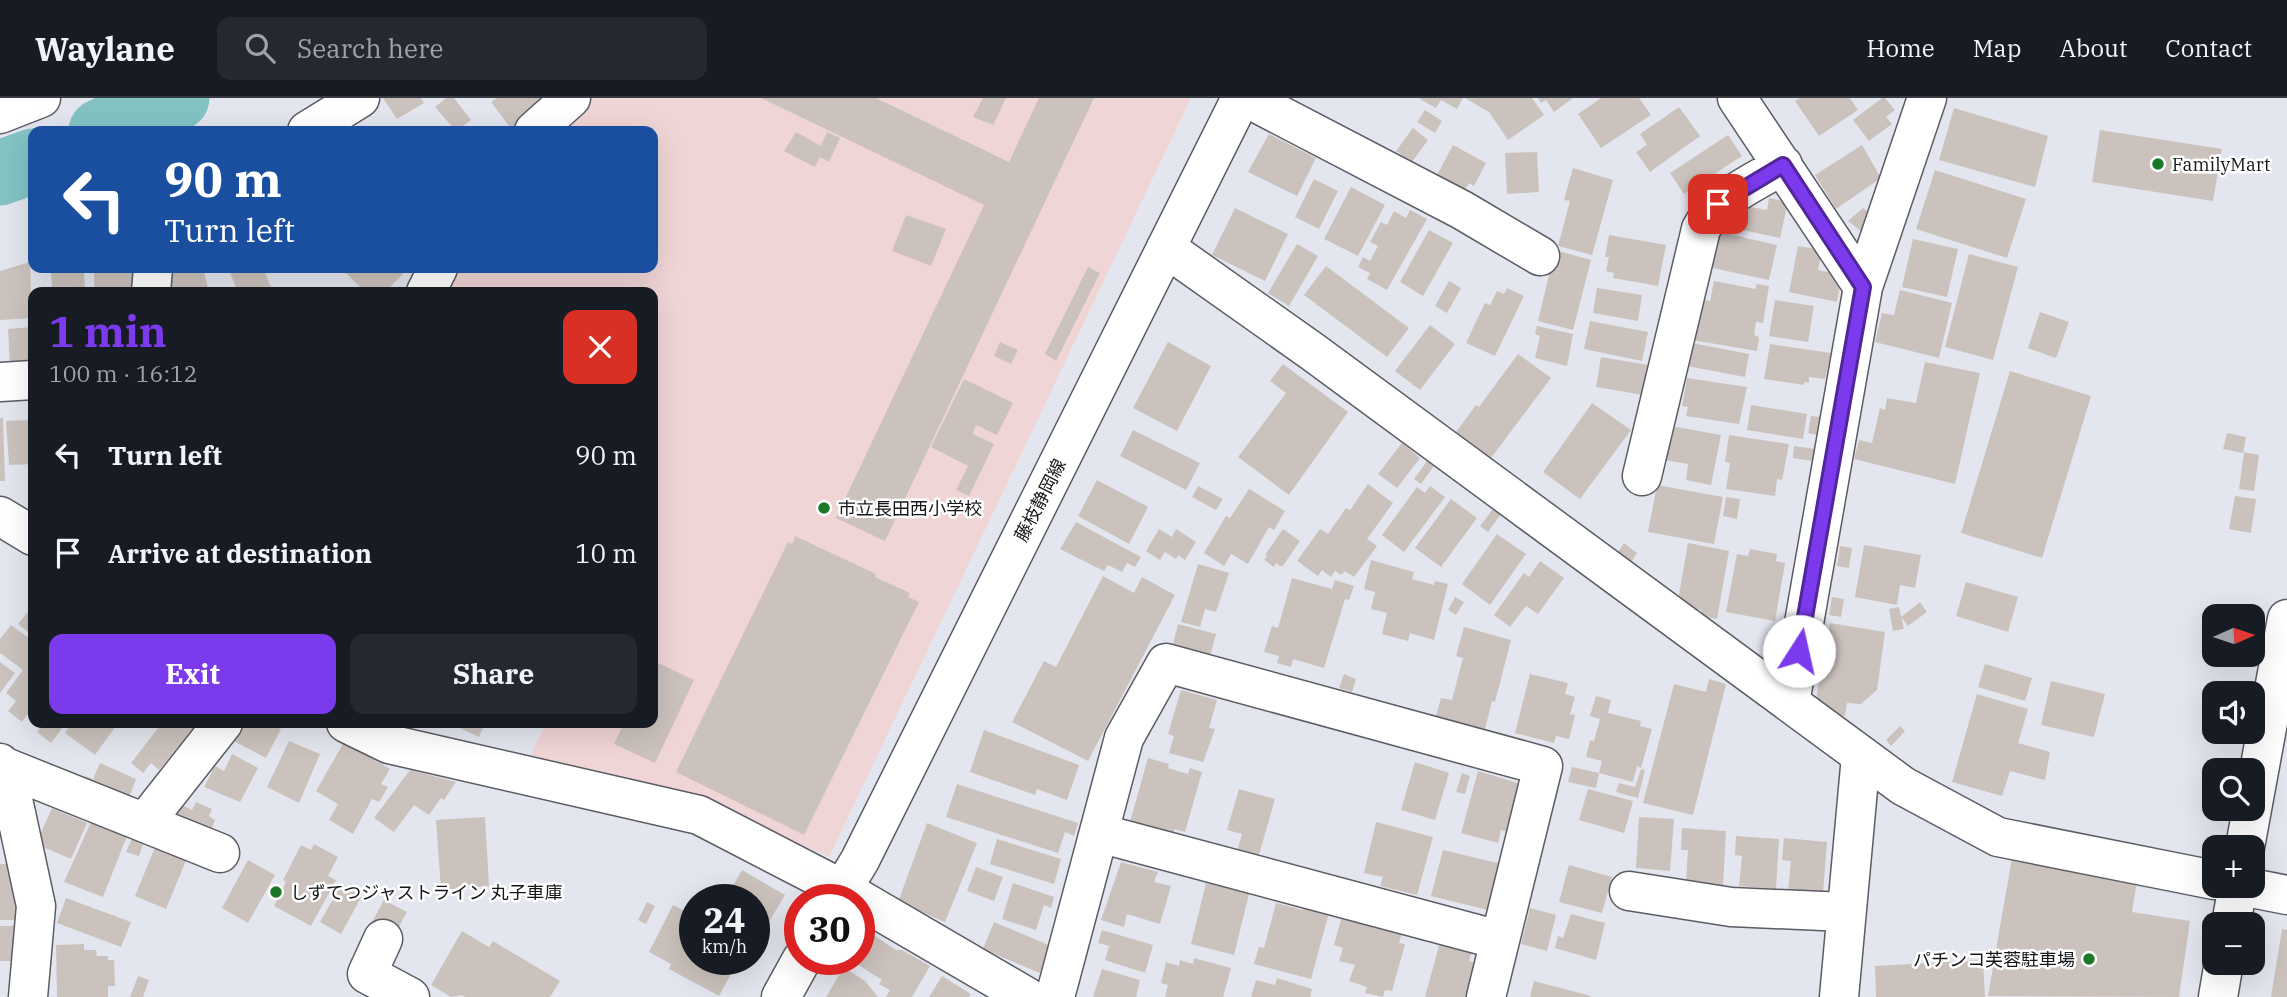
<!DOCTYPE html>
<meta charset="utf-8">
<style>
:root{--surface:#171b24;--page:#242831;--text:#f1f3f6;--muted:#9ea1a6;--line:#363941;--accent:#7c3aed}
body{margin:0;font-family:"IBM Plex Serif","Noto Sans JP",serif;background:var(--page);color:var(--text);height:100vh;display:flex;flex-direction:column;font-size:26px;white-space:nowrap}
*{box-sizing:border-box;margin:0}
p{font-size:23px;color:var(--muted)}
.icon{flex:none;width:38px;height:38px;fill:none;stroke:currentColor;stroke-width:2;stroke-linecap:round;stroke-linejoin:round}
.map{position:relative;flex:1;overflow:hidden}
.panel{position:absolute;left:28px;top:189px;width:630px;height:441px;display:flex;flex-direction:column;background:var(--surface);border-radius:14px;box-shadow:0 7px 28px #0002}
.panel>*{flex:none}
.hud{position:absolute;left:28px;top:28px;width:630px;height:147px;border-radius:14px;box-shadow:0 7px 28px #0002;background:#1a4fa0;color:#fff;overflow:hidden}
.needle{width:46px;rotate:87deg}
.tools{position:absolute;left:2202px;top:506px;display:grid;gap:14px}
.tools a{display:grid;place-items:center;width:63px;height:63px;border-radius:14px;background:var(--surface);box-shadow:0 7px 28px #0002;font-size:35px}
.speed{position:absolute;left:679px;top:786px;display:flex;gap:14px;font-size:35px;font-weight:700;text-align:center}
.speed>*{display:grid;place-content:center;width:91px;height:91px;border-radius:50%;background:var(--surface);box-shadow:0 7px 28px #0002;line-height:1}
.speed small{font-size:18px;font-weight:400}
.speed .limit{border:10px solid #d22;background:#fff;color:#111}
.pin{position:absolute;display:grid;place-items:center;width:60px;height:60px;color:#fff;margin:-30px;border-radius:14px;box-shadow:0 4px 10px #0006}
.me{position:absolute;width:77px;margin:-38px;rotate:10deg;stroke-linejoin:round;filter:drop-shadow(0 0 5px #0008)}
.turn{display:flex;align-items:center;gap:24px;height:147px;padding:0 21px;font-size:32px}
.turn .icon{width:91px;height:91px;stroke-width:2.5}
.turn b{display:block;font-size:49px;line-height:60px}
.round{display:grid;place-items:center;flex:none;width:74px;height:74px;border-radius:14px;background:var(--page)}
.head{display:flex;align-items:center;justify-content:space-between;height:119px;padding:0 21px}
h1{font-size:42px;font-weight:700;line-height:52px;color:var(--accent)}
.button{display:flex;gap:14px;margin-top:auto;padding:14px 21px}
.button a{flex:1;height:80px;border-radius:14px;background:var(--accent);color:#fff;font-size:28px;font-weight:700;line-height:80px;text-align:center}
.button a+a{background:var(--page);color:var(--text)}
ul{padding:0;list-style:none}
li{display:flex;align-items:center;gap:21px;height:98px;padding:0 21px}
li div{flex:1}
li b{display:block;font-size:26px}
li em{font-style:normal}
header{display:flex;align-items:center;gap:42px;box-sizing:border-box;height:98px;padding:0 35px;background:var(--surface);border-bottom:2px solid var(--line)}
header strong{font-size:33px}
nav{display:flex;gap:38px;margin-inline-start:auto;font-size:24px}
.search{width:490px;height:63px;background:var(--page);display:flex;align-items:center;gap:18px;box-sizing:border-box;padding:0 24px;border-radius:14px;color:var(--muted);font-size:26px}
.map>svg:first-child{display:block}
.education{fill:#f0d5d6}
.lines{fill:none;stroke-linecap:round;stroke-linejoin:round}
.river{stroke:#83c3c4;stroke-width:65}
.building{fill:#cbc2bd}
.minor-casing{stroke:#5b5c64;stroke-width:41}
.major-casing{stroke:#5b5c64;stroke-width:41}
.highway-casing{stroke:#5b5c64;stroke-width:41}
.minor{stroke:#fff;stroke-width:38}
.major{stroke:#fff;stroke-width:38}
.highway{stroke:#fff;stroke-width:38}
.route-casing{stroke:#51269a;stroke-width:18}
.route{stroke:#7c3aed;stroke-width:12}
.poi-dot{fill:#1b7827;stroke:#fff;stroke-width:2.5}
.labels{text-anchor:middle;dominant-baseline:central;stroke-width:5;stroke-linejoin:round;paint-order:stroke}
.poi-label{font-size:18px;fill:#151619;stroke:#fff;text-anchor:start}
.street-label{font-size:18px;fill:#151619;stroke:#fff}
</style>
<header>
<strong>Waylane</strong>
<div class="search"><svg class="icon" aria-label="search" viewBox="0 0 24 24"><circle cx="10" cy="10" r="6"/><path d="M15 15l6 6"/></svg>Search here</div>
<nav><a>Home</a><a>Map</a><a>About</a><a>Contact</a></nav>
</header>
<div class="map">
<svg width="2287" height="899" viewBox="0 0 2287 899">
<rect width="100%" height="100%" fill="#e4e6ef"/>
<path class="education" d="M580,0h611l-362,759 -133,-59 -167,-40 17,-35h107v-431h-208l13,-24h195v-137h-109z"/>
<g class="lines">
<path class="river" d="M101,33l76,-33
M0,75l33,-12"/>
</g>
<path class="building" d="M383,0h38l3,5 -27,16z
M446,0h8l17,22 -15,11 -21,-24z
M497,0h57l-42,32 -21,-28z
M761,0h115l133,64 30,-64h55l-209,443 -49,-23 148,-313z
M983,0h23l-13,27 -20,-8z
M1418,0h45l-6,11 -16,-9 -5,8z
M1465,0h67l12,17 -36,25 -19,-28z
M1538,0h35l-19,14 -8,-12 -5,3z
M1601,0h38l12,17 -50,33 -23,-34z
M1800,0h50l8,12 -39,26 -24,-35z
M1882,0h3l10,12 -9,7 6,7 -23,17 -16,-21z
M1679,9l21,29 -50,36 -14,-20 11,-7 -7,-11z
M1954,10l94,28 -13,51 -96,-27z
M1425,12l17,11 -7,12 -18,-11z
M1413,30l15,12 -16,22 -16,-11z
M2100,32l122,19 -9,52 -121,-19z
M796,34l25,14 6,-14 13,6 -11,24 -9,-5 -5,10 -31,-16z
M1269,36l47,24 -19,38 -49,-24z
M1728,37l14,21 -58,38 -14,-21z
M1453,47l33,18 -12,23 -5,-3 -5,9 -28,-15z
M1862,47l19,33 -45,31 -21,-34z
M1537,54l2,40 -32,2 -2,-41z
M1573,70l40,12 -21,75 -34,-9 12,-45 -6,-1z
M1935,72l91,29 -19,59 -91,-29z
M1314,81l24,12 -19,38 -24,-12z
M1351,89l34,18 -27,51 -34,-17z
M1769,100l19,4 -8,36 -66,-14 21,-20 32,6z
M1235,110l53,26 -23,47 -53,-26z
M1863,110l8,6 -10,17 -13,-10z
M1410,112l17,9 -40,71 -20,-11 3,-6 -12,-6 5,-10 7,4 8,-15 -8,-4 11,-20 6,3 7,-14 12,7z
M906,117l40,14 -15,37 -39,-15z
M1429,132l24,13 -30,53 -23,-14z
M1715,133l62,14 -8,35 -61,-13z
M1609,137l57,10 -8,41 -45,-8 1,-5 -8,-2 3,-14h-4z
M1913,141l45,10 -11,48 -45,-10z
M1297,146l21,12 -29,50 -21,-13z
M1798,148l24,4 -4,20 24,5 -5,27 -48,-10z
M1555,152l36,10 -18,70 -35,-9z
M1969,156l49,13 -25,93 -48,-13z
M30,164l2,56 -32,2v-49z
M1326,168l83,62 -22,29 -83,-62z
M1088,169l12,6 -44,88 -11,-7z
M94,170h38v24h-38z
M171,170h32l6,24h-40z
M228,170h35l10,24h-25l-1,-4 -9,4z
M341,170h68l-24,24h-20z
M84,172l1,22h-33l-1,-21z
M1449,183l12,7 -14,25 -12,-7z
M1714,183l42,8v-5l13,2 -6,37 -7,-1 -2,13 5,2 -2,14 -65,-11 7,-41 11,2z
M1507,190l17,8 -29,60 -29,-13 19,-40 5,2 7,-14 7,3z
M1597,190l45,7 -4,26 -45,-8z
M1900,192l52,13 -13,55 -64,-16 7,-29 12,2z
M1775,202l39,6 -6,36 -39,-6z
M2040,214l29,10 -13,36 -28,-10z
M1590,223l58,11 -6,29 -58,-12z
M1430,227l25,19 -35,46 -25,-19z
M1537,228l36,8 -6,32 -32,-8 5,-22 -5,-2z
M33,229v36l-23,2 -2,-36z
M1000,244l18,8 -7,14 -17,-8z
M1168,244l43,24 -34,65 -44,-23z
M1692,245l57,11 -4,23 -58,-11z
M1770,246l61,9 -6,26 -16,-2v6l-4,-1 -1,3 -40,-6z
M1518,256l33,24 -60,80 -35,-26 20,-27 3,2z
M1601,259l47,8 -5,30 -47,-8z
M1925,264l55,11 -25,111 -101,-25 5,-19 13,3 8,-35 5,2 2,-12 29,5z
M1283,266l65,48 -59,83 -51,-38 48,-64 -16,-12z
M2010,273l81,25 -49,162 -81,-25z
M1687,280l60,9 -8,37 -53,-8 2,-9 -6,-1z
M964,281l49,24 -16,32 -21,-10 -3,9 21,10 -25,52 -13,-6 12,-24 -37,-19z
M1592,305l39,27 -51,69 -37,-27z
M1751,307l56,9 -4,25 -56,-9z
M1811,318l10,1 -4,18 -9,-2z
M0,320h3l2,63h-5z
M32,322l1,44 -24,1 -3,-44z
M1671,328l50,9 -10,50 -25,-5 2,-16 -23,-4z
M1133,332l67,33 -14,27 -66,-34z
M2227,335l19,4 -3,16 -20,-4z
M1729,337l60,9 -7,36 -5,-1 -2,17 -49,-7 4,-26 -5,-1z
M1402,345l18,15 -23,30 -19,-14z
M1794,348l21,3 -2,12 -20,-3z
M2244,354l15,3 -5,36 -15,-2z
M1427,363l7,5 -13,18 -7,-5z
M1097,382l51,27 -19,37 -51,-28z
M1368,386l25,19 -26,36 10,7 -23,31 -9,-6 -4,4 -6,-4 -4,6 -9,-7 -4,6 -21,-15 23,-32 8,5 18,-26 4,2z
M1657,387l66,12 -9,47 -66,-12z
M1198,388l25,13 -7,11 -24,-13z
M1430,388l15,11 -41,55 -22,-17 35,-48 8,6z
M1249,391l36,22 -11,19 -5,-3 -21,37 -17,-10 -7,12 -20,-13 22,-37 4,2z
M2235,398l21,3 -5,34 -22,-4z
M1726,399l14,2 -3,20 -14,-3z
M1451,401l26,19 -36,49 -26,-19z
M1493,411l8,5 -13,18 -8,-6z
M1076,424l65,35 -6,10 -8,-4 -5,9 -14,-7 -4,6 -44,-22z
M1159,431l13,8 4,-8 20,13 -11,18 -7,-5 -2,4 -11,-7 -5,8 -14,-9z
M1283,431l17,12 -18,26 -6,-4 -2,4 -10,-7 3,-4 -2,-1z
M1497,436l29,20 -36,51 -28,-21z
M795,438l81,38 -1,3 35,16 -2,4 11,5 -115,233 -128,-63 112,-230 4,2z
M1624,445l13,10 -8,12 -13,-10z
M1688,445l41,8 -12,68 -16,-3v-6l-24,-4z
M1864,447l57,10 -6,33 -15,-3 -3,20 -42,-8z
M1840,448l12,2 -3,20 -12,-2z
M1750,451l27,5 -1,7 9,2 -10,58 -49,-9 11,-58 11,2z
M1371,462l43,12 -2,7 22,6 1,-4 13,3 -14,56 -24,-7 -2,8 -26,-7 5,-21 -16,-4 4,-17 -11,-3z
M1540,463l24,17 -26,36 -12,-8 -16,21 -16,-12 30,-42 5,4z
M1198,466l31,9 -13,39 -11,-3 -5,18 -19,-5z
M1103,478l31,17 8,-16 33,18 -87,166 -76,-39 32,-61 12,6z
M1292,480l40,11 3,-9 19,6 -5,14 -4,-1 -21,69 -31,-9 -2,8 -14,-4 2,-7 -15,-4 8,-26 6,2z
M1966,484l52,15 -10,35 -52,-16z
M1455,499l9,5 -8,13 -8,-5z
M1832,499l12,2 -3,18 -12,-2z
M1920,504l7,10 -19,14 -7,-9z
M33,508v30l-15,-12z
M1899,509l5,22 -11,2 -4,-22z
M1830,525l55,9 -8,58 -16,14 -14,-1 -2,13 -14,-2v-6l-16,-3z
M1178,526l38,10 -7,27 -38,-9z
M11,527l22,16v15l-5,6 5,4v41l-11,15 -14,-11 8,-10 -10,-8 17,-23 -23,-17v-14z
M1464,529l47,13 -16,62 -3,-1 -7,28 -49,-13 5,-18 11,2 11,-42 -7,-2z
M654,563l40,19 -39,83 -41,-19 10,-21h29z
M0,564l15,11 -15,20z
M1985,566l47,14 -7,23 -47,-14z
M1344,576l12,5 -4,13 -13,-4z
M1530,576l38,9 -3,11 10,3 -5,17 5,1 -6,24 -13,-3 -2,7 -39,-10z
M1709,581l17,5 -33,131 -50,-12 31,-119 32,8z
M2051,583l54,13 -11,43 -53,-12z
M1181,592l36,10 -8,28 6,1 -12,33 -34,-9 5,-17 -6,-2z
M1977,596l51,15 -10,34 32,9 -5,28 -35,-9 -8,25 -50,-14z
M1596,598l15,4 -3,13 33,8 -1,5 12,3 -11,39 -4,-2 -4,16 -34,-9 3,-12 -16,-4 4,-17 4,1 6,-22 -10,-3z
M43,625h23l-15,20 -14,-11z
M72,625h46l-23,32 -30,-22z
M162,625h35l-38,47 -8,-7 -8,10 -12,-10z
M238,625h30l13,6 -15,29 -36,-19z
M462,625h23l-6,14 -19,-9z
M1900,628l5,5 -14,15 -5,-6z
M984,632l95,35 -12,35 -30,-11 -2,6 -65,-23z
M289,643l31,13 -21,49 -32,-16z
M344,644l46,27 -9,15 7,3 -9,15 -7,-3 -19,35 -24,-14 9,-16 -22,-13z
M232,656l26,14 -18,34 -36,-15 11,-21 9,5z
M1148,660l21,6 -1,4 20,6 2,-6 12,4 -17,60 -10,-3 -2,5 -43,-12z
M1415,664l34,11 -14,47 -34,-10z
M100,665l36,16 -9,24 -45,-19 3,-8 8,3z
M1572,669l27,6 -3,15 -28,-6z
M1641,671l4,1 -7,28 -22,-6 3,-9 16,4z
M410,672l46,12 -12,18 -3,-2 -12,17 -15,-10 -20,27 -20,-14z
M1478,673l46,14 -10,49 -13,-4 -3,13 -37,-10z
M1462,675l8,3 -5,18 -9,-2z
M957,686l121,39 -4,13 -9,-4 -7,21 -112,-36z
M1239,691l36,10 -17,59 -21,-6 5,-18 -15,-4z
M1588,691l45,12 -9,32 -45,-13z
M196,704l16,7 -3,7 6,4 -7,18 -34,-15 8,-18 10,5z
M52,710l35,15 -16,36 -35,-15z
M485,719l4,69 -48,4 -5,-70z
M1639,719l35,2 -4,52 -34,-3z
M91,724l36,14 -24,61 -39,-15z
M1376,724l57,15 -16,58 -37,-9 3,-9 -19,-4z
M927,725l50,20 -32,79 -47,-20z
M1682,730l44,3 -3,54 -37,-2 2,-33h-7z
M133,738l11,5 -5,15 -13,-4z
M1736,738l43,3 -3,50 -37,-3 3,-30 -7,-1z
M1784,740l43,4 -4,52 -35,-2 3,-31 -9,-1z
M997,741l64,20 -7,25 -64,-20z
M314,746l24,13 -10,19 8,4 -25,46 -37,-20 12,-24 -3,-2 18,-35 10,5z
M156,747l31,13 -21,51 -31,-13z
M1443,752l63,15 -14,46 -61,-15z
M2013,754l125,23 -6,37 58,9 -11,76 -191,-1z
M248,762l27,15 -27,48 -26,-15z
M1121,764l37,10 -4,10 17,4 -11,38 -33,-10 -3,13 -23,-7z
M0,766h15l1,56h-16z
M1569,767l43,12 -10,36 -43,-11z
M976,769l27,10 -9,24 -27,-10z
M742,772l43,25 -24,40 -7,-4v-31h-29z
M1013,785l41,14 -3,11 -7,-3 -8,25 -34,-11z
M1206,785l43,11 -15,61 -43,-11z
M341,787l21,11 -21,38 -21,-12z
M66,800l65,24 -10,25 -64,-24z
M384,802l23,12 -12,22 -23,-12z
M647,804l8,4 -9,18 -8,-4z
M1276,805l27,7 1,-4 25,7 -18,66 -57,-15 5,-17 5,1z
M673,807l22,11v43h44l-20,37 -50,-27 2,-5 -22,-12z
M1530,810l26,7 -9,36 -26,-7z
M1571,816l34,9 -9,37 -41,-12 3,-12 5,2z
M1342,818l60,17 -3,10 6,1 -13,47 -7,-1 -2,7 -18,-4 2,-6 -18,-6 6,-16 -16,-4 4,-13 -9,-3z
M994,824l57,24 -11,27 -57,-24z
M0,828h16l1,35h-17z
M2282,831l5,1v67h-16z
M866,832l30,20h6l28,16 -18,31h-26l4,-7 -11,-6 3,-4 -33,-21h10v-18z
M1102,832l51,15 -8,28 -40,-13 4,-14 -11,-3z
M462,833l27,16 4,-6 67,40 -10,16h-85l-3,-2 -11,2 -20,-12z
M1440,844l32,9 -3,10 7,2 -9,34h-42z
M84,846v6h12l1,6h11v4h6l1,26h-7v11h-51l-1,-52z
M1194,860l37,10 -8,29h-58l3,-12 -7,-2 5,-21 13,4 1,-6 13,4z
M1983,862l2,37h-109l-1,-31z
M844,869l21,14 13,16h-52z
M1102,871l38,11 -4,17h-43z
M138,878l11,4 -6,17h-13z
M942,878l29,18 -2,3h-40z
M1277,880l35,11 -2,8h-59l5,-17 19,5z
M1534,883l57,15 -1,1h-60z"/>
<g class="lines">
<defs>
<path id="minor" d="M1247,0l215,112 78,46
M1737,0l126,189
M0,16l41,-16
M307,33l53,-33
M534,33l37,-33
M1166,150l147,104 590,434 95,51 216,43
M151,194l2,-24
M426,194l12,-24
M0,284l33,-2
M1642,378l59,-247c16,-32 53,-46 82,-64
M0,418l33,20
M1790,605l73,-416 64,-189
M346,625l43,21 310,71 143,74 185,108
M0,665l14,41 22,102 -8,91
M0,667l220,88
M145,724l78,-99
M1099,735l400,107
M2241,788l46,9
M1629,793l102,16 114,5
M383,841l-16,35 43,23
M1055,899l69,-259 42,-75 377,103 -57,231
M1839,899l22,-241"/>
<path id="major" d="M836,802l24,-40 381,-762
M781,899l21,-38"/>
<path id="highway" d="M2245,749l42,-228
M2231,826l7,-38
M2218,899l6,-35"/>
</defs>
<use href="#minor" class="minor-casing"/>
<use href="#major" class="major-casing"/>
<use href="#highway" class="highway-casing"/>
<use href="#minor" class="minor"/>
<use href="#major" class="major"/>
<use href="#highway" class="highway"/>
</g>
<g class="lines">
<defs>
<path id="route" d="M1718,106l65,-39 80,122 -64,364"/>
</defs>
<use href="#route" class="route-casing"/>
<use href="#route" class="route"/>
</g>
<g class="poi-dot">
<circle cx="2158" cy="66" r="7"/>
<circle cx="824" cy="410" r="7"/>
<circle cx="276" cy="794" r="7"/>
<circle cx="2089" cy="861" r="7"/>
</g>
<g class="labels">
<g class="poi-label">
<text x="2172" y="66">FamilyMart</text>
<text x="838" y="410">市立長田西小学校</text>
<text x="290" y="794">しずてつジャストライン 丸子車庫</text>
<text x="2075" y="861" text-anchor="end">パチンコ芙蓉駐車場</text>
</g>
<g class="street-label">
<text transform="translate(1040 402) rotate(-63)">藤枝静岡線</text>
</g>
</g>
</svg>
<div class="tools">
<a><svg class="needle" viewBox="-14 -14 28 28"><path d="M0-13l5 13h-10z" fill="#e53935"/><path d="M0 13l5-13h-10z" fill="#9ea1a6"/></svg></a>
<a><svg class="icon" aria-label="sound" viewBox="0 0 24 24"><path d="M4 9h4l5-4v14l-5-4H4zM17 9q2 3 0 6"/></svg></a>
<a><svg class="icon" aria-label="search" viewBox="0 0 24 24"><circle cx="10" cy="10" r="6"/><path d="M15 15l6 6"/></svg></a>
<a>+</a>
<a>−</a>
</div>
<div class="speed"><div>24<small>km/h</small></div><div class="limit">30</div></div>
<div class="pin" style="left:1718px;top:106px;background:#d93025"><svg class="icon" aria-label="arrive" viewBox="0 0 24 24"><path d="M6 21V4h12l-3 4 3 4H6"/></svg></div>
<svg class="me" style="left:1799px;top:553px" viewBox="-20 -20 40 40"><circle r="19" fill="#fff"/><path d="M0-13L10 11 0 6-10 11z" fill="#7c3aed"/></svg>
<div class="hud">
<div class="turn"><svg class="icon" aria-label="left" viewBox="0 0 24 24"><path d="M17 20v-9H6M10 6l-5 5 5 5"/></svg><div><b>90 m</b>Turn left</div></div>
</div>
<section class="panel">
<div class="head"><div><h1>1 min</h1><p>100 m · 16:12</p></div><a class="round" style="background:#d93025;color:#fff"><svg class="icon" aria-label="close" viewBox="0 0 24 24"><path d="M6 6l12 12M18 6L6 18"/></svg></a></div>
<ul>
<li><svg class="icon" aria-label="left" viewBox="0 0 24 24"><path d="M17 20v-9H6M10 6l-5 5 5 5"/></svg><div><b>Turn left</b></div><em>90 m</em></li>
<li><svg class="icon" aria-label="arrive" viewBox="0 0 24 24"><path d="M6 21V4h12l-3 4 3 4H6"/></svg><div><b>Arrive at destination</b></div><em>10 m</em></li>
</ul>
<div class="button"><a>Exit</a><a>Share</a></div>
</section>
</div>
